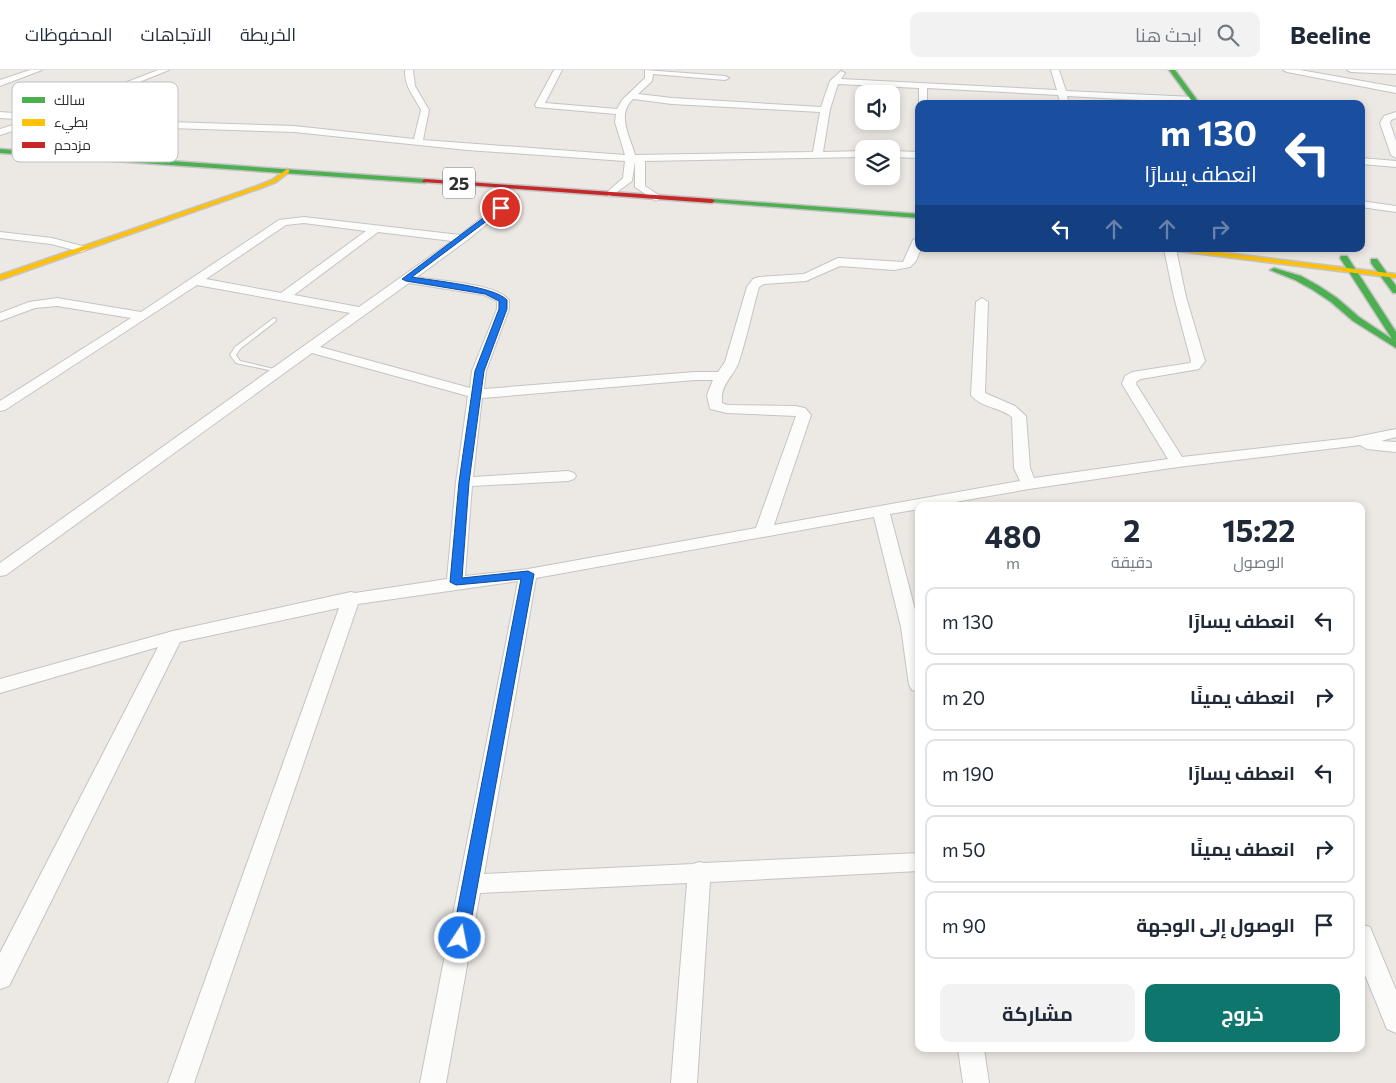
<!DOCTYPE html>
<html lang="ar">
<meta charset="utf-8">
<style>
:root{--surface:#fff;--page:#f2f2f3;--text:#1f2937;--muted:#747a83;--line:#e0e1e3;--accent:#0f766e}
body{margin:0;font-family:Commissioner,Cairo,sans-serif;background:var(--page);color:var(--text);direction:rtl;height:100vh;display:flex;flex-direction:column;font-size:19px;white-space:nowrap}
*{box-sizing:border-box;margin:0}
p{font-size:16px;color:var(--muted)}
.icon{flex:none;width:28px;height:28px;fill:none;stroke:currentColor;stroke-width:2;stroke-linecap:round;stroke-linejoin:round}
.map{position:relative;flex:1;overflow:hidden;direction:ltr}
.side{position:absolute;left:915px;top:432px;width:450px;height:550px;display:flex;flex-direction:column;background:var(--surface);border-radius:10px;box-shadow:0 2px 8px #0003;direction:rtl}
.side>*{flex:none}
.guide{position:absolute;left:915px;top:30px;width:450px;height:152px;border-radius:10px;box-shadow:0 2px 8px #0003;direction:rtl;background:#1a4fa0;color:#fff;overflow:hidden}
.fabs{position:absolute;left:855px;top:15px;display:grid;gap:10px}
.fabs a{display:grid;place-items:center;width:45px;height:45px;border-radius:10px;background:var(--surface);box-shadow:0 2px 8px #0003;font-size:25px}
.pin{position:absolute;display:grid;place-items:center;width:42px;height:42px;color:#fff;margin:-21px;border:2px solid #fff;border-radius:50%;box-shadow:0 1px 5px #0007}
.me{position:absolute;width:55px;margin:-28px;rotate:11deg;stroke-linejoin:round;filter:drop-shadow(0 0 4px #0008)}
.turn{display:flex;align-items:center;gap:18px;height:105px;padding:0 25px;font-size:22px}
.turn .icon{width:65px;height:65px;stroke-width:2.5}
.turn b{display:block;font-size:35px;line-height:42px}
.lanes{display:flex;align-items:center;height:48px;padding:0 25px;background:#0003;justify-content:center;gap:25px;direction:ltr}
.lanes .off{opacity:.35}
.eta{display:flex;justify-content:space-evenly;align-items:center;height:85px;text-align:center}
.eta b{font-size:30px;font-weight:700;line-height:35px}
.primary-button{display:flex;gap:10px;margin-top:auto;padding:10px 25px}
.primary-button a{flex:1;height:58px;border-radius:10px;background:var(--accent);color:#fff;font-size:20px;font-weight:700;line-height:58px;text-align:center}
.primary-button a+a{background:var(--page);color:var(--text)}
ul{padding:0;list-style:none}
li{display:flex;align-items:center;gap:15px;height:68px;margin:0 10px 8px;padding:0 15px;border:2px solid var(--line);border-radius:10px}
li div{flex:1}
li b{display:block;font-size:19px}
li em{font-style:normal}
header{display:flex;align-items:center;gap:30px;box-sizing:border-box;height:70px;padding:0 25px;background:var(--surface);border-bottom:1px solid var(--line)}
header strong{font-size:24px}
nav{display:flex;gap:28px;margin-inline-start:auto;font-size:18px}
.search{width:350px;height:45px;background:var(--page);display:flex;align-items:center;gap:12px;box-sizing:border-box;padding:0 18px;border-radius:10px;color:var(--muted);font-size:19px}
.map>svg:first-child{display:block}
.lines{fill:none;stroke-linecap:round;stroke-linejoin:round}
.lane-casing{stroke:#c5c4c5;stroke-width:2}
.street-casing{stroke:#c5c4c5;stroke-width:2}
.fast-casing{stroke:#c5c4c5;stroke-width:3}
.slow-casing{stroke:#c5c4c5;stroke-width:3}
.jam-casing{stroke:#c5c4c5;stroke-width:3}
.lane{fill:#fcfcfb;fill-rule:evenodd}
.street{fill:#fcfcfb;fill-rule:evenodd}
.fast{fill:#4caf50;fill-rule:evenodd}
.slow{fill:#ffc107;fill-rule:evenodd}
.jam{fill:#c62828;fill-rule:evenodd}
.route{fill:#1a73e8;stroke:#114b97}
.labels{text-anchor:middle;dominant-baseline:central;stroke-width:4;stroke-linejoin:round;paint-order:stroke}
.shield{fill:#fff;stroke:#6d6d6d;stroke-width:1}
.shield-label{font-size:18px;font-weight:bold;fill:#2e2e2e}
.key{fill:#fff;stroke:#c0c0c0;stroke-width:1}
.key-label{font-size:14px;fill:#2e2e2e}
</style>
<header>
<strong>Beeline</strong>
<div class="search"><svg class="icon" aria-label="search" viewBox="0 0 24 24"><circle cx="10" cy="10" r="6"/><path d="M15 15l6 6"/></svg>ابحث هنا</div>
<nav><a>الخريطة</a><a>الاتجاهات</a><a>المحفوظات</a></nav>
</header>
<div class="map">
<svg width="1396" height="1013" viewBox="0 0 1396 1013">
<rect width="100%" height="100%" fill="#ece8e4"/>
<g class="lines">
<defs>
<path id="lane" d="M274,248l2,1v2l-36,28 -4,6 4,6 38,9v2l-42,-9 -6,-8 5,-8z"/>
<path id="street" d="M30,0h12l-42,16v-6z
M158,0h11l-114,46 51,4 188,6 120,13 7,-29c-7,-14 -17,-24 -16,-40h8l2,16 14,24 -6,30 202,15 -10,-33 1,-8 -80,-7 -1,-2 19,-35h8l-17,33 72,6 5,-9 23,-22v-8l80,6 4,2 -4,2 -72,-6 -1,7 -14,13 34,4 149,9 9,-26 11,-10 4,2 -4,6 216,11 -6,-20h8l7,21 128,6 4,3 -4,3 -127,-7 2,8h-8l-3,-9 -131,-7v16h-8v-16l-81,-4 -8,25 -7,43 41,-1v6l-219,4v25l15,10 1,2 -5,3 -21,-14v-26l-3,20 -22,16 -5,-3 18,-16 2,-17 -158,-11 -173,-18 -188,-6 -62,-5 -44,14v-6l29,-9 -29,-2v-6l42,3zM633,29l39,5 148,8 -7,40 -178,3c-5,-19 -19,-40 -2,-56z
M1283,0h17l96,17v6l-109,-21z
M1347,0h49v4l-45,-2z
M1396,42v6l-5,2 -1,3 6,18v17l-5,-3 -11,-32 4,-7z
M891,81l28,1v6l-28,-1z
M1361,88l35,3v6l-35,-3z
M514,124l4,1 1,2 -1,2 -52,42 -49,36c21,4 79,6 92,23v9l-23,62 -2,18 211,-17h23l7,-10 22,-75 6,-8 6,-2 45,-3 34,-16 65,4 10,-22 6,-3v12h2l-5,12 -6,6 -16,3 -54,-4 -34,15 -42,3 -5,3c-7,25 -12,50 -20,74 -5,16 -19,22 -17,42l5,2 68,1 10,2 6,7 -37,110 246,-44 -6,-13 -2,-51c-12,-10 -31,-9 -41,-22l5,-93 6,-4 6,4 -3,91 30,13 11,10 4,52 4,10 134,-19 -46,-75 3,-8 7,-4 58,-9 1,-2 -17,-64 -10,-48h12l10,48 19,64 -6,8 -58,10 -4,2 -1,3 46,73 169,-19 45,-9v8l-15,4 15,1v10l-29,-3 -7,-4 -182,22 -149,22 -97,17h-13v3l-29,5 29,111v67l-7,-2 -3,-5 -8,-58 -27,-110 -338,61 -52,296 209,-10 6,-2 5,1 215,-10v18l-209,11 -13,201h-26l16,-200 -207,10 -34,190h-26l98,-502 -160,23 -164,479h-26l171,-475 -159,34 -171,344 -9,3v-36l158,-306 -158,46v-14l173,-48 178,-39 4,1 92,-14 9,-97 12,-86 -156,-43 -306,222 -6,1v-13l350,-250 -153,-28 -192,125 -5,1v-10l131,-83 -74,-12 -22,2 -35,13v-8l29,-11 28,-4 84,14 138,-92 25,-3 156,18 50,-40zM304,153l62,8 -85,62 -75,-14 80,-54zM378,162l74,9 -93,66 -65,-12zM409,213l75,12 13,6v8l-25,62 -2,17 -150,-41zM695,310h18l-6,15 3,14 17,4 69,3 -40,112 -228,41 -63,7 7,-90 96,-5 6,-2 2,-3 -2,-3 -6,-2 -95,6 9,-79z
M1361,131l35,5v6l-35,-5z
M0,162l52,6 34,9 2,2 -6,3 -31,-8 -51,-6z
M1361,854l9,3 26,63v43l-9,-4 -26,-64z
M958,979h26l5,34h-26z"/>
<path id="fast" d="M1169,0h6l25,34h-6z
M0,79l425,30 3,2 -3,2 -425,-30z
M712,129l207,15v4l-209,-16v-2z
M1341,186h6l49,76v9l-2,-1 2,1v7l-43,-27 -22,-19 -18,-12 -18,-10 -25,-10 4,-2 27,8 18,10 18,12 22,19 33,22 -52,-81z
M1371,189h6l19,27v7h-3l-22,-30z"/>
<path id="slow" d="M287,99l2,1v2l-13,10 -15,6 -261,92v-5l257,-89 15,-6z
M1174,179h20l202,25v4l-218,-27z"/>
<path id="jam" d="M425,109l287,20 3,2 -3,2 -289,-21 -1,-1z"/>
</defs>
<use href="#lane" class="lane-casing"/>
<use href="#street" class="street-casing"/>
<use href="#fast" class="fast-casing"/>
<use href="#slow" class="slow-casing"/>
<use href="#jam" class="jam-casing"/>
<use href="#lane" class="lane"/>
<use href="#street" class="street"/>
<use href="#fast" class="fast"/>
<use href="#slow" class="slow"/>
<use href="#jam" class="jam"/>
</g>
<path class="route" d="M499,136l5,2 -92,69c22,4 82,9 95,23v9l-23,62 -15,111 -7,96 66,-7 6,3 -66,364 -3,5 -5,2 -6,-2 -2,-5 69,-359 -65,6 -6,-3 9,-100 16,-111 24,-62v-8l-14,-7 -79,-13 -4,-2z"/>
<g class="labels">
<rect class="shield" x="443" y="97.5" width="32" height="31" rx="4"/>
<g class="shield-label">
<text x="459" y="113">25</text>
</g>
</g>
<rect x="12" y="12" width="166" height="80" rx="8" class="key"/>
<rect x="22" y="27" width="23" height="6" fill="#4caf50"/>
<rect x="22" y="49" width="23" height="7" fill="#ffc107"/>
<rect x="22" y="72" width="23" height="6" fill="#c62828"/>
<g class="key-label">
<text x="54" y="35">سالك</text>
<text x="54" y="57">بطيء</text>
<text x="54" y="80">مزدحم</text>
</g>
</svg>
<div class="fabs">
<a><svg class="icon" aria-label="sound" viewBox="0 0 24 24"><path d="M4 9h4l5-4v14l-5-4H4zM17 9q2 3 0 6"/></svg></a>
<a><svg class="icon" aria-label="layers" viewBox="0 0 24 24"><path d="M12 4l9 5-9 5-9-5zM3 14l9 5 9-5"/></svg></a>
</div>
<div class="pin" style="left:501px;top:138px;background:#d93025"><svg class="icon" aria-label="arrive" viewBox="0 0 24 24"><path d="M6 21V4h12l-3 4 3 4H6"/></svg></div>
<svg class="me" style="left:460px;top:868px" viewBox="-20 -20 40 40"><circle r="17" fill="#1a73e8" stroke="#fff" stroke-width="3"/><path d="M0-11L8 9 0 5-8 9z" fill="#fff"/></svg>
<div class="guide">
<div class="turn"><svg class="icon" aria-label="left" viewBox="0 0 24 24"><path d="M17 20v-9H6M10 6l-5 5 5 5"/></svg><div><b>130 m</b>انعطف يسارًا</div></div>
<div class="lanes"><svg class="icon" aria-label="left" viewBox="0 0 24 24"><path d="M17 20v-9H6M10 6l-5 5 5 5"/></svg><svg class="icon off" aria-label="ahead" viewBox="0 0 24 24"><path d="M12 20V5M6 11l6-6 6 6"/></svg><svg class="icon off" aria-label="ahead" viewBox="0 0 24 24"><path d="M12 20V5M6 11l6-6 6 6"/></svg><svg class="icon off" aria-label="right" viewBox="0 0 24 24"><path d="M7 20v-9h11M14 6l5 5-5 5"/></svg></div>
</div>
<section class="side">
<div class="eta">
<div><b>15:22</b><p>الوصول</p></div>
<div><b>2</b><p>دقيقة</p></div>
<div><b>480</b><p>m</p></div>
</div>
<ul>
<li><svg class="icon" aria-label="left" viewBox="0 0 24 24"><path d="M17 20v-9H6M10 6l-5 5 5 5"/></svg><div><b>انعطف يسارًا</b></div><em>130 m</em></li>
<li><svg class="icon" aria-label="right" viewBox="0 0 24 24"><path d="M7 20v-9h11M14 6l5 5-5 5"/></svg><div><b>انعطف يمينًا</b></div><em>20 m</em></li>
<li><svg class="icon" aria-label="left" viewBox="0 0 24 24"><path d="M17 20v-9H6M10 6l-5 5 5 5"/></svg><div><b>انعطف يسارًا</b></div><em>190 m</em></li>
<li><svg class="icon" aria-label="right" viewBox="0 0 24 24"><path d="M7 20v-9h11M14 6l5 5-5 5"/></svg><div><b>انعطف يمينًا</b></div><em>50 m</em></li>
<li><svg class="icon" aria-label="arrive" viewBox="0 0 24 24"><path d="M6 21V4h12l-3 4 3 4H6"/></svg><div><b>الوصول إلى الوجهة</b></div><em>90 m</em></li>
</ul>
<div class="primary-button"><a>خروج</a><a>مشاركة</a></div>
</section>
</div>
